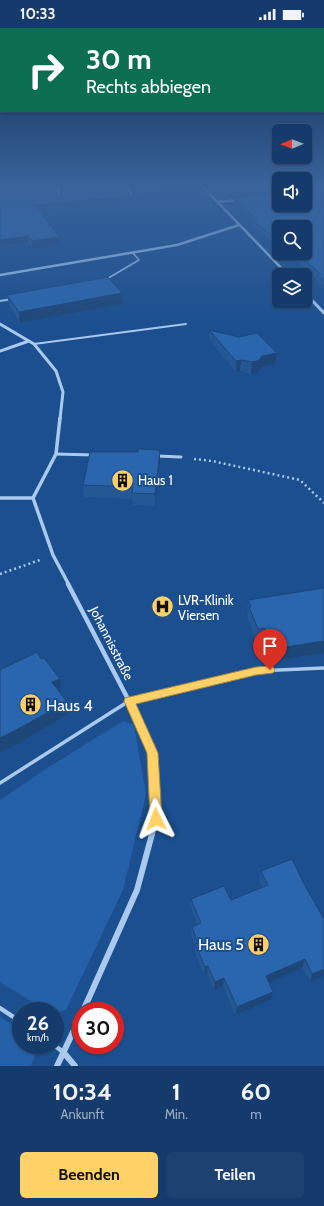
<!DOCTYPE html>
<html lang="de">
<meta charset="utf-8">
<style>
:root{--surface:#143b6b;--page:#1d4271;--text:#f1f3f6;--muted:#9dadc1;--line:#33557e;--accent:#ffd166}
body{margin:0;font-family:Cabin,sans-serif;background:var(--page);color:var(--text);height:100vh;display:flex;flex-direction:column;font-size:15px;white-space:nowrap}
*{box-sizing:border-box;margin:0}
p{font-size:13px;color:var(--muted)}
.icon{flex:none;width:22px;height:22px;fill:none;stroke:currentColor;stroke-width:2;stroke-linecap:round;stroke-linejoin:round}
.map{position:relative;height:1038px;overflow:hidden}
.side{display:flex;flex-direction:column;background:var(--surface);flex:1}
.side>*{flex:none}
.hud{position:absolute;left:0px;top:0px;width:324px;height:84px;box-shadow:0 1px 3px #0004,0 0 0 1px var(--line);background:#0b6e4f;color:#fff;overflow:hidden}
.needle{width:26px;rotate:269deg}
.buttons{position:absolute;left:272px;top:96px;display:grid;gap:8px}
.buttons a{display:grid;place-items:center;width:40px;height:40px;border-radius:6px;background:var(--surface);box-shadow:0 1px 3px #0004,0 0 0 1px var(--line);font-size:20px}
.speed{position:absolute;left:12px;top:974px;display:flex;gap:8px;font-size:20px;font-weight:700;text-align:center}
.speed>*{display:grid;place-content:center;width:52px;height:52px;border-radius:50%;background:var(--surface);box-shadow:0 1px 3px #0004,0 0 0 1px var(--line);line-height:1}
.speed small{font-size:10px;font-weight:400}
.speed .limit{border:6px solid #d22;background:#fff;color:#111}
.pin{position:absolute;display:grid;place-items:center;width:34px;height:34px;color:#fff;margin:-41px -17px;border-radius:50% 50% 50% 0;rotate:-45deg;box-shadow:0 0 4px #0007}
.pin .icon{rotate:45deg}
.me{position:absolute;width:44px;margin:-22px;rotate:357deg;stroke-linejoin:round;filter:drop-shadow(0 0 3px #0008)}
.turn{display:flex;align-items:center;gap:14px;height:84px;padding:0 20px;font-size:18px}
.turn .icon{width:52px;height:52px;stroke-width:2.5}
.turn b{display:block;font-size:28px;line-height:34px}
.eta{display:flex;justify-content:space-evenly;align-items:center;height:68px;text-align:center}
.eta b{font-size:24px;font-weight:800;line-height:28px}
.primary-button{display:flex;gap:8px;margin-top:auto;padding:8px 20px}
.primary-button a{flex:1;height:46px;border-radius:6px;background:var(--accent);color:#111;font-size:16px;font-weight:800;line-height:46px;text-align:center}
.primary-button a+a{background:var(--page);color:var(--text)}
.status{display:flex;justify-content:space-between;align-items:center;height:28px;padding:0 20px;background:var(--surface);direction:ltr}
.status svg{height:11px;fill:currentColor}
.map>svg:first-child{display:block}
.green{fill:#2461a8}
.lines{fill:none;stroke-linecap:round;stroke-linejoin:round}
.path{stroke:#a9c9ee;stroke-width:2.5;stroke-dasharray:2 3;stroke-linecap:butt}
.lane-far4{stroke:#a9c9ee;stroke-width:1.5}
.lane-far3{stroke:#a9c9ee;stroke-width:2}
.lane-far2{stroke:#a9c9ee;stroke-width:3}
.lane-far1{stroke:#a9c9ee;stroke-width:3.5}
.lane{stroke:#a9c9ee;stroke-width:4.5}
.street-far4{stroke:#a9c9ee;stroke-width:2.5}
.street-far3{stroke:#a9c9ee;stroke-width:3}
.street-far2{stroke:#a9c9ee;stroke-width:3.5}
.street-far1{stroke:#a9c9ee;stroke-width:4.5}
.street{stroke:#a9c9ee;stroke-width:6}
.wall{fill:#245895}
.shaded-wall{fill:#1d4779}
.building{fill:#2a66ad;stroke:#1d4779}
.route{fill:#ffd166;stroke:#a68842}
.labels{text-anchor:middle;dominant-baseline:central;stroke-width:4;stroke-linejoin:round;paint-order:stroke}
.poi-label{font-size:13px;fill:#fff;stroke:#1b4f8f;text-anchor:start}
.street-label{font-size:13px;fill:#fff;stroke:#1b4f8f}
.near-poi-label{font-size:16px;fill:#fff;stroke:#1b4f8f;text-anchor:start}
</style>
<div class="status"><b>10:33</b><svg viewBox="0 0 49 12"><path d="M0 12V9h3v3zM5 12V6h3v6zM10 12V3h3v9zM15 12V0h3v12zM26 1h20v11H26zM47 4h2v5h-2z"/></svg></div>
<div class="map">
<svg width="324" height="1038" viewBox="0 0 324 1038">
<rect width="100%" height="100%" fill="#1b4f8f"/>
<path class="green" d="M123,693l11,4 12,69 -23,96 -57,120 -11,3v-2h-9l-46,-29v-182l52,-35z
M0,989l21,13v15h13l3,4 -6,17h-31z"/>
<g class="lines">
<path class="path" d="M194,431l18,2 88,19 24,23
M0,546l40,-14"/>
<path class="lane-far4" d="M105,252l34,-20 -6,-7"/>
<path class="lane-far3" d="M0,273l12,-2
M34,316l152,-20"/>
<path class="lane-far2" d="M56,426l37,1
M157,428l24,1"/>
<path class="lane-far1" d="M0,755l129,-82 127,-30 68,-3"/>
<path class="lane" d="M0,980l21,14
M54,1017l9,7"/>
<path class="street-far4" d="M57,158l3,13
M127,158l4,8
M202,158l86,89
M218,174l22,-2
M0,247l177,-30 62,-20"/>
<path class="street-far3" d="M305,265l19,20
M0,296l34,20 22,27 7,21 -3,27
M0,323l29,-10"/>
<path class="street-far2" d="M60,390l-4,36 -23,44 20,57 16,30
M0,470h33"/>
<path class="street-far1" d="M68,556l61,117 23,52 3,44"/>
<path class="street" d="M83,983l54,-121 19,-71 -1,-23
M64,1025l11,13
M57,1038l24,-51"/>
</g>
<path class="wall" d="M0,158l57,8 3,2 2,-2 -2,-8h67l1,2v5l-4,1v1l-5,1 1,1v6l-81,7 21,34 -28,4 -4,-6 -28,4z
M130,158h27v6l-23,1z
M218,158h61v19l26,-19h19v102l-8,-7v-4l-30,-24h19l-26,-26v20l-27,-21v-5l-18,-18v-5h-5z
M122,265l1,11 -103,19 -11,-18 -2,-10z
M209,302l68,23 -2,11 -14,3 -4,6 -6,1 -11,-3 -4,1 -27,-32z
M160,422v11l-5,45 -22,-1 -1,-6 -48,-2 -1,-12 55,-33z
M324,560v65l-53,8 -8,-21 -7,1 -8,-22v-4l-1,-3 1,-12z
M261,843l63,105 -14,6 -8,-14 -33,15 2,17 -36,15 -12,-29 -9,4 -7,-16 -3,1 -9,-23v-7l-4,-9 1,-9 6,-2 -7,-17v-9l40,1 31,-13 -3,-7z"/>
<path class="shaded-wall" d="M305,158h19v1l-19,3z
M279,161v5l-50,4 1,-5z
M120,169v6l-85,8v-6z
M28,208v6l-28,4v-6z
M59,209l1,7 -28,4v-7z
M122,265l1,11 -103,19 -1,-11z
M277,325l-2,11 -14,3 -4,6 -6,1 1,-12 10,-6z
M241,332l-1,11 -4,1v-11z
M160,422v11l-5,45v-12z
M324,613v12l-53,8 2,-12z
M60,651l1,12 -7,4 -2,-13z
M67,674l1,12 -49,29 -19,9v-14z
M305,931l-3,9 -38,17 2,-9z
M208,938l-1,8 -3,1 1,-8z
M324,941v7l-14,6 2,-8z
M224,950l-1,8 -9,4 1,-8z
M273,964l-2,8 -36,15 2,-8z"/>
<path class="building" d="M0,158h55l2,8 3,2 2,-3 -2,-7h67l1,2h-4v2h-8l4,7 -85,8 24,32 -27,4 -4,-5 -28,4z
M133,158h24l-24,1z
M223,158h56v3l-49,4z
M324,159v94l-7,-6 4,-1 -26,-21h10v-26h-26v14l-27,-21 5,-1 -23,-21 45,-5v12h26v-16l1,1z
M108,249l14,16 -103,19 -12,-17z
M209,302l30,7 18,-4 20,20 -15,3 -4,5 -6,1 -11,-2 -5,1z
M138,421l22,1 -5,44 -23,-1 1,-6 -50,-2 7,-33h48z
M324,560v53l-51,8 -9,-21 -6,1 -9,-22h2l-3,-7z
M37,624l4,7 3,-1 16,21 -8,3 15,20 -51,28 -16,8v-68z
M292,831l12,25 20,35v50l-12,5 -7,-15 -39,17 7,16 -36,15 -13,-29 -9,4 -7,-16 -3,1 -10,-23 3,-1 -6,-16 9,-4 -10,-24 33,-13 7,14 37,-15 -7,-14z"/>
<linearGradient id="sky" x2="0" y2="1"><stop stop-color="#0f2b4f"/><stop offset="0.52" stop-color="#39639b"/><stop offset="1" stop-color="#39639b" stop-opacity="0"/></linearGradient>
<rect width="324" height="303" fill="url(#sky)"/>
<path class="route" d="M270,638l3,1 2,3 -2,3 -17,2 -120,29 22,49 4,66 -2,4 -4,1 -5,-1 -1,-4 -3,-66 -23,-52 1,-3 131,-31z"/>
<defs>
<symbol id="building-disc" viewBox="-11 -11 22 22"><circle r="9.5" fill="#ffd166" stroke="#1b4f8f"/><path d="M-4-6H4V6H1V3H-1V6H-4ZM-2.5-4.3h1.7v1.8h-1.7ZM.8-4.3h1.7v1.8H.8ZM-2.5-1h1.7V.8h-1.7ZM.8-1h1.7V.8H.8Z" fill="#111"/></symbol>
<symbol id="hospital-disc" viewBox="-11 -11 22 22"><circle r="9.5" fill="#ffd166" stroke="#1b4f8f"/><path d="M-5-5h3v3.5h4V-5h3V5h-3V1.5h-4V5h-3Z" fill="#111"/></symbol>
</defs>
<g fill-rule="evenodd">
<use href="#building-disc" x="110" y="440" width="25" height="25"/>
<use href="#hospital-disc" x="150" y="566" width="25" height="25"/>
<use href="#building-disc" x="18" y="664" width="25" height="25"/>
<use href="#building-disc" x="246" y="904" width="25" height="25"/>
</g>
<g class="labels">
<g class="poi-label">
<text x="138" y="452">Haus 1</text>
<text x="178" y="572">LVR-Klinik<tspan x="178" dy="15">Viersen</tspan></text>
</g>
<g class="street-label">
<text transform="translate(112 615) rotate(63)">Johannisstraße</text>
</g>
<g class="near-poi-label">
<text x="46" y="677">Haus 4</text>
<text x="244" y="916" text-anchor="end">Haus 5</text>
</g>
</g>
</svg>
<div class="buttons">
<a><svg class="needle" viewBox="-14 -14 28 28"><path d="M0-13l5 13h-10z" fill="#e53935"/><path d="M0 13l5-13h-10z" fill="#9dadc1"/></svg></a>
<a><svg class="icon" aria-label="sound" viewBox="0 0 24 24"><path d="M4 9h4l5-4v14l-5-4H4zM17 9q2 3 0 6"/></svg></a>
<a><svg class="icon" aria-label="search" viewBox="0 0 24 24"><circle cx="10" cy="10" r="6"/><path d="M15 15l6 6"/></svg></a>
<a><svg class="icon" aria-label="layers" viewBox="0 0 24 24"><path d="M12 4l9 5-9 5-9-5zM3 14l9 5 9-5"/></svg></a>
</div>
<div class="speed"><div>26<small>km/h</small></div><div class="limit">30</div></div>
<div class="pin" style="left:270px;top:642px;background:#d93025"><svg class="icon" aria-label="arrive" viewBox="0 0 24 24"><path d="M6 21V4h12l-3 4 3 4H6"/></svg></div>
<svg class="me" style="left:156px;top:791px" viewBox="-20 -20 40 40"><path d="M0-17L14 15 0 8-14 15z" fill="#ffd166" stroke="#fff" stroke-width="4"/></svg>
<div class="hud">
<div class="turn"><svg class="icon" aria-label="right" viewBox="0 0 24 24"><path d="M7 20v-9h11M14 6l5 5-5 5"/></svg><div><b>30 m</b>Rechts abbiegen</div></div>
</div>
</div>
<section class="side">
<div class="eta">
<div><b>10:34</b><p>Ankunft</p></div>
<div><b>1</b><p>Min.</p></div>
<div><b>60</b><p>m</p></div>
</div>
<div class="primary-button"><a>Beenden</a><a>Teilen</a></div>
</section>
